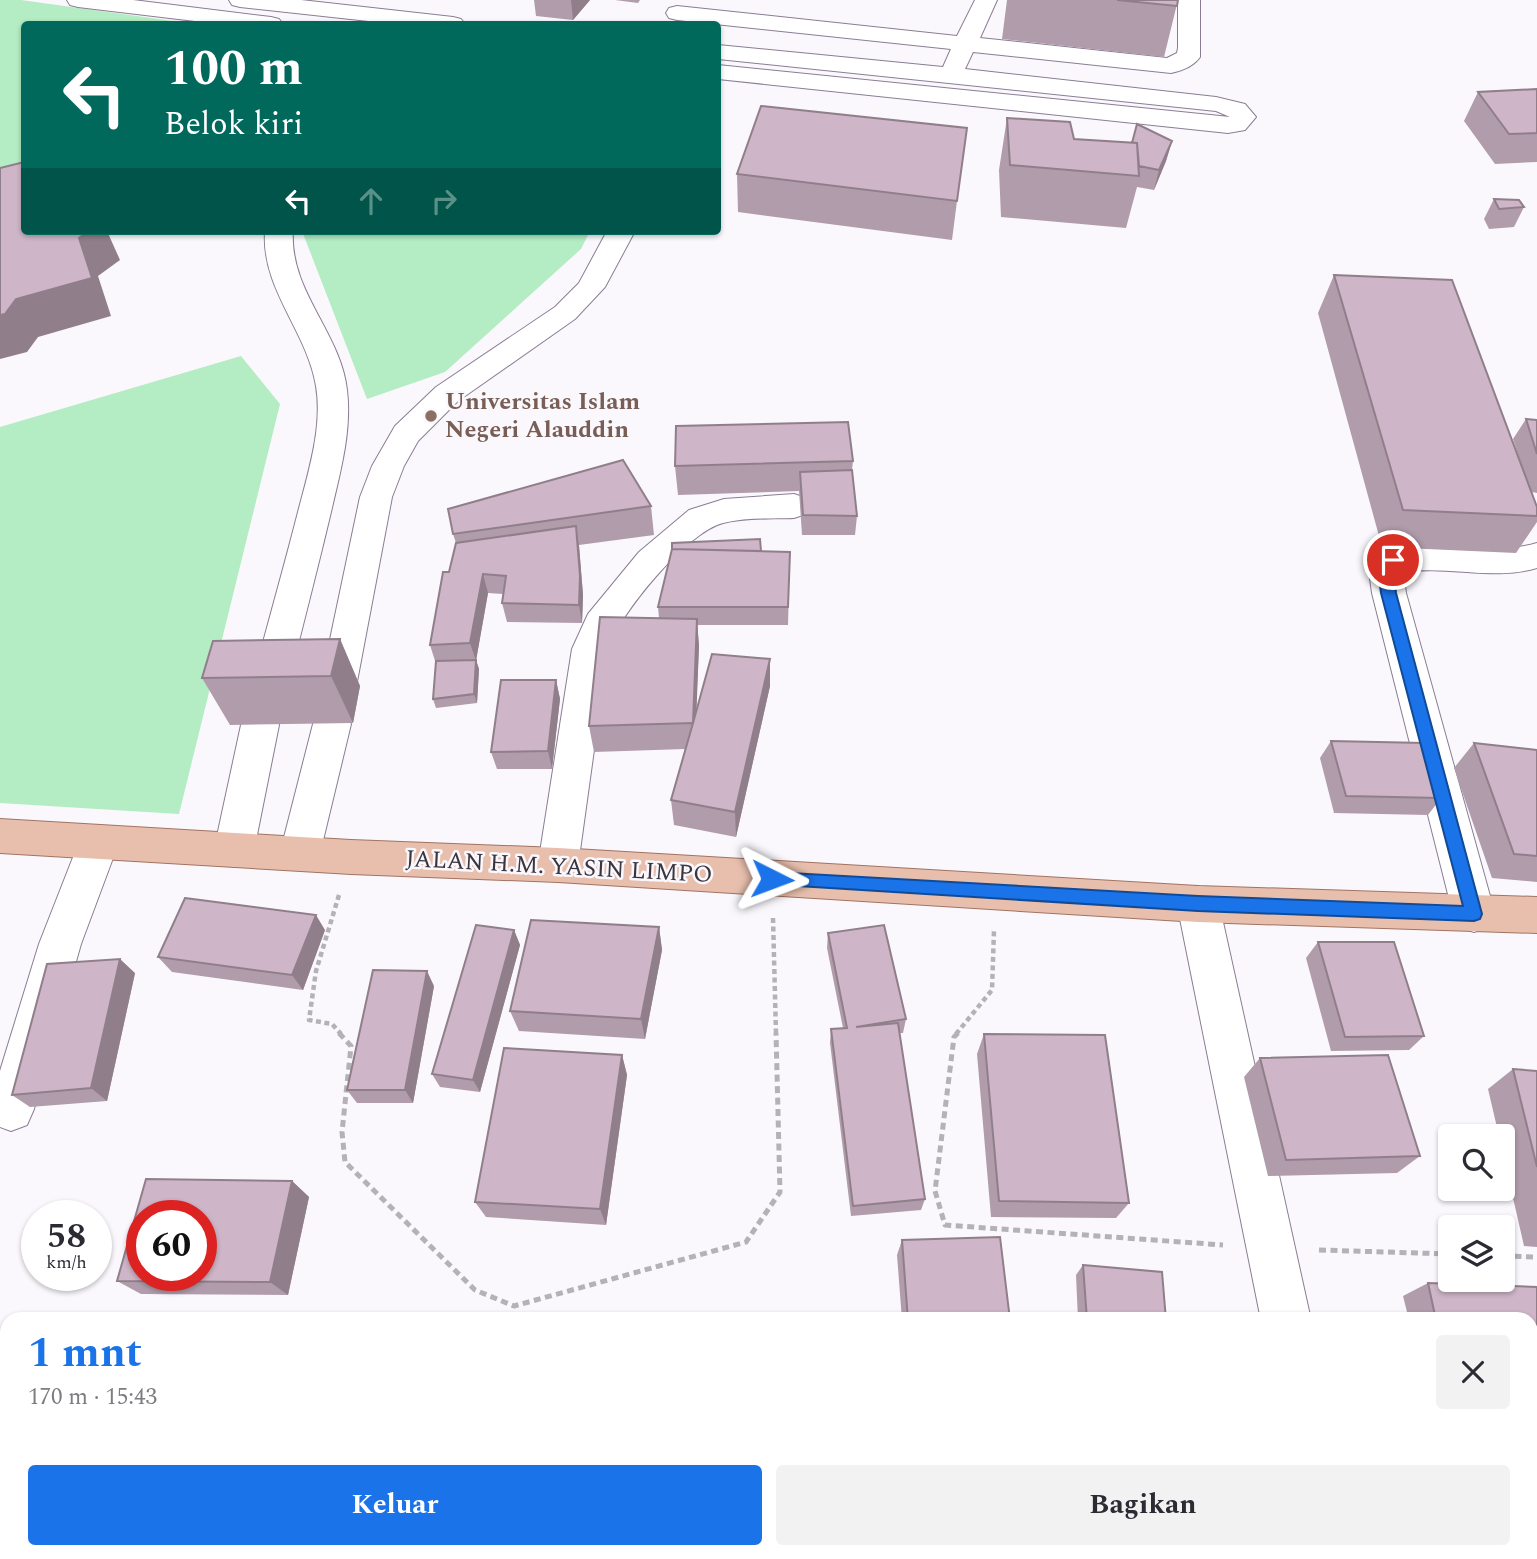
<!DOCTYPE html>
<html lang="id">
<meta charset="utf-8">
<style>
:root{--surface:#fff;--page:#f2f2f3;--text:#2b2b33;--muted:#7c7c81;--accent:#1a73e8}
body{margin:0;font-family:Spectral,serif;background:var(--page);color:var(--text);height:100vh;display:flex;flex-direction:column;font-size:26px;white-space:nowrap}
*{box-sizing:border-box;margin:0}
p{font-size:23px;color:var(--muted)}
.icon{flex:none;width:38px;height:38px;fill:none;stroke:currentColor;stroke-width:2;stroke-linecap:round;stroke-linejoin:round}
.map{position:relative;flex:1;overflow:hidden}
.panel{position:absolute;left:0px;top:1312px;width:1538px;height:247px;display:flex;flex-direction:column;background:var(--surface);border-radius:21px 21px 0 0;box-shadow:0 2px 5px #0004}
.panel>*{flex:none}
.hud{position:absolute;left:21px;top:21px;width:700px;height:214px;border-radius:7px;box-shadow:0 2px 5px #0004;background:#00695c;color:#fff;overflow:hidden}
.buttons{position:absolute;left:1438px;top:1124px;display:grid;gap:14px}
.buttons a{display:grid;place-items:center;width:77px;height:77px;border-radius:7px;background:var(--surface);box-shadow:0 2px 5px #0004;font-size:35px}
.speed{position:absolute;left:21px;top:1200px;display:flex;gap:14px;font-size:35px;font-weight:700;text-align:center}
.speed>*{display:grid;place-content:center;width:91px;height:91px;border-radius:50%;background:var(--surface);box-shadow:0 2px 5px #0004;line-height:1}
.speed small{font-size:18px;font-weight:400}
.speed .limit{border:10px solid #d22;background:#fff;color:#111}
.pin{position:absolute;display:grid;place-items:center;width:60px;height:60px;color:#fff;margin:-30px;border:4px solid #fff;border-radius:50%;box-shadow:0 2px 7px #0007}
.me{position:absolute;width:77px;margin:-38px;rotate:93deg;stroke-linejoin:round;filter:drop-shadow(0 0 5px #0008)}
.turn{display:flex;align-items:center;gap:24px;height:147px;padding:0 28px;font-size:32px}
.turn .icon{width:91px;height:91px;stroke-width:2.5}
.turn b{display:block;font-size:49px;line-height:60px}
.lanes{display:flex;align-items:center;height:66px;padding:0 28px;background:#0003;justify-content:center;gap:35px;direction:ltr}
.lanes .off{opacity:.35}
.round{display:grid;place-items:center;flex:none;width:74px;height:74px;border-radius:7px;background:var(--page)}
.headline{display:flex;align-items:center;justify-content:space-between;height:119px;padding:0 28px}
h1{font-size:42px;font-weight:700;line-height:52px;color:var(--accent)}
.cta{display:flex;gap:14px;margin-top:auto;padding:14px 28px}
.cta a{flex:1;height:80px;border-radius:7px;background:var(--accent);color:#fff;font-size:28px;font-weight:700;line-height:80px;text-align:center}
.cta a+a{background:var(--page);color:var(--text)}
.map>svg:first-child{display:block}
.green{fill:#b4ecc3}
.lines{fill:none;stroke-linecap:round;stroke-linejoin:round}
.minor-casing{stroke:#8a7d94;stroke-width:2}
.major-casing{stroke:#a17362;stroke-width:2}
.path-far1{stroke:#b4b1b8;stroke-width:4.5;stroke-dasharray:5 3.5;stroke-linecap:butt}
.path{stroke:#b4b1b8;stroke-width:5;stroke-dasharray:7 4.5;stroke-linecap:butt}
.minor{fill:#fff;fill-rule:evenodd}
.major{fill:#e8bfad;fill-rule:evenodd}
.wall{fill:#b19cab}
.shaded-wall{fill:#907f8b}
.building{fill:#ceb5c7;stroke:#907f8b;stroke-width:2;fill-rule:evenodd}
.route{fill:#1a73e8;stroke:#114b97;stroke-width:2}
.education-dot{fill:#8d6e63;stroke:#faf8fd;stroke-width:2.5}
.labels{text-anchor:middle;dominant-baseline:central;stroke-width:5;stroke-linejoin:round;paint-order:stroke}
.education-label{font-size:24px;font-weight:bold;fill:#785e54;stroke:#faf8fd;text-anchor:start}
.street-label{font-size:24px;fill:#3a353e;stroke:#faf8fd}
</style>
<div class="map">
<svg width="1537" height="1559" viewBox="0 0 1537 1559">
<rect width="100%" height="100%" fill="#faf8fd"/>
<path class="green" d="M0,0h21l174,24h-171v148l-24,-5z
M302,231h288l-9,18 -136,123 -78,27z
M241,356l39,48 -101,410 -179,-11v-376z
M295,1552h420l5,7h-427z"/>
<g class="lines">
<defs>
<path id="minor" d="M67,0h66l138,17 8,2 4,5h-63l-142,-17 -8,-2z
M229,0h72l152,17 8,2 4,5h-69l-156,-17 -8,-2z
M975,0h22l-17,38 187,20 10,-5 1,-5v-48h22v57c-6,9 -19,14 -29,16l-198,-21 -8,17 251,28 29,7 11,13 -11,13 -17,3 -510,-54v-14l512,52 -14,-6 -498,-52v-14l225,22 8,-18 -274,-29 -8,-2 -3,-5 3,-5 8,-2 280,30z
M265,231h28c-4,60 48,102 54,159 5,41 -7,83 -16,122 -14,59 -29,117 -44,176l-5,10 -13,4 -13,-4 -5,-10c15,-59 32,-117 47,-176 10,-39 25,-85 18,-126 -9,-55 -55,-97 -51,-155z
M607,231h28l-30,56 -30,32 -117,82 -40,40 -14,25 -12,31 -36,190 -5,10 -13,4 -13,-4 -5,-10 40,-190 12,-31 23,-40 41,-39 119,-80 24,-24z
M794,494l12,4 4,8 -4,8 -12,4c-23,1 -48,-1 -71,5 -36,9 -104,91 -115,126l-30,216 -6,12 -14,5 -14,-5 -6,-12 34,-216 16,-35 51,-62 50,-42 35,-11z
M1537,543v25c-42,13 -90,-3 -134,4l3,21 89,321 -6,13 -15,5 -15,-5 -6,-13 -81,-321 -3,-22 12,-20c51,-15 106,7 156,-8z
M332,709l13,4 6,11 -31,129 -6,12 -14,5 -14,-5 -6,-12 33,-129 6,-11z
M260,710l13,4 6,11 -25,125 -6,12 -14,5 -14,-5 -6,-12 27,-125 6,-11z
M99,825l14,5 6,12 -38,102 -47,165 -7,16 -16,6 -11,-4v-56l39,-127 40,-102 6,-12z
M1198,886l15,5 6,13 92,416h-50l-84,-416 6,-13z
M1307,1552h54l2,7h-54z"/>
<path id="major" d="M0,819l351,21 207,8 640,38 339,11v36l-339,-11 -640,-40 -207,-8 -351,-21z"/>
</defs>
<use href="#minor" class="minor-casing"/>
<use href="#major" class="major-casing"/>
<path class="path-far1" d="M339,895l-23,76 -7,49 23,4 9,10
M773,918l3,116
M956,1034l36,-44 2,-60"/>
<path class="path" d="M339,1033l12,13 -9,86 3,30 130,128 39,16 232,-64 34,-50 -4,-159
M958,1033l-4,4 -19,154 10,34 278,20
M1319,1250l132,4
M1503,1256l34,1"/>
<use href="#minor" class="minor"/>
<use href="#major" class="major"/>
</g>
<path class="wall" d="M534,0h56l-17,20 -37,-4z
M615,0h25l-2,3z
M1007,0h171l-14,57 -162,-18z
M1537,89v73l-42,2 -31,-43 14,-29z
M1007,118l67,21 58,4 40,-2 -6,20 -12,29 -17,-3 -11,41 -125,-11 -2,-47z
M737,174l220,27 -5,39 -214,-28z
M1494,199l30,8 -10,20 -25,2 -5,-10z
M1334,275l189,195 -10,-31 13,-20 11,1v73l-5,-1 5,15v15l-21,31 -134,-6 -64,-234z
M853,461l-1,9 5,46 -2,19h-53l-3,-44 -121,4 -3,-29z
M651,506l3,29 -75,10 4,50 -1,28 -75,-1 -5,-19 1,-9 -15,-1 -12,67 3,9 -2,34 -41,5 -3,-9 3,-35 -6,-19 26,-102 -3,-9z
M672,549l118,3 -2,73h-91l2,21 -3,63 74,-50v27l-34,151 -62,-12 -3,-25 14,-51 -91,3 -5,-26 70,-108 -1,-11z
M340,639l20,47 -7,37 -123,2 -28,-47z
M556,680l4,19 -8,70h-55l-6,-17z
M1331,741l110,57 -13,17 -94,-2 -14,-55z
M1474,743l63,7v132l-45,-4 -38,-110z
M659,927l3,23 -17,89 -126,-8 -9,-20z
M325,930l-22,60 -131,-18 -14,-15z
M514,930l6,15 -40,147 -40,-5 -8,-13z
M828,933l78,86 -3,14h-4l26,166 -4,11 -70,6 -21,-173 1,-14 12,-1 -16,-80z
M1318,942l106,94 -15,14 -78,1 -25,-93z
M135,973l-28,128 -77,6 -18,-12z
M434,986l-21,117h-56l-10,-13z
M984,1034l145,169 -13,15 -125,-1 -14,-163z
M622,1055l5,20 -21,150 -120,-8 -11,-15z
M1260,1058l160,98 -23,17 -129,3 -24,-99z
M1513,1069l24,2v176l-13,-1 -21,-92v-18h-4l-11,-47z
M292,1181l17,16 -21,98 -147,-1 -24,-13z
M902,1240l108,80h-108l-5,-65z
M1083,1265l83,55h-88l-2,-45z
M1428,1283l109,4v200h-6v-167h-122l-6,-24z
M1370,1552h124l3,7h-125z"/>
<path class="shaded-wall" d="M571,0h19l-17,20z
M1172,141l-6,20 -12,29 5,-20z
M89,231h18l13,29 -22,16 13,40 -73,21 -11,15 -27,7v-44l79,-77z
M576,526l3,20 4,49 -1,28 -3,-18z
M483,574l5,19 -12,68 -6,-18z
M697,619l2,27 -4,103 -2,-26z
M340,639l20,47 -7,37 -22,-47z
M770,659v27l-34,151 -1,-25z
M476,660l3,9 -2,34 -3,-9z
M556,680l4,19 -8,70 -4,-18z
M316,915l9,15 -22,60 -11,-15z
M659,927l3,23 -17,89 -4,-20z
M514,930l6,15 -40,147 -7,-12z
M120,959l15,14 -28,128 -16,-13z
M427,971l7,15 -21,117 -8,-13z
M622,1055l5,20 -21,150 -6,-16z
M292,1181l17,16 -21,98 -18,-13z
M201,1552h24l-2,7h-23z"/>
<path class="building" d="M1117,0h61l-1,6z
M1537,89v44l-28,1 -31,-42z
M761,106l206,22 -10,73 -220,-27z
M1007,118l63,4 4,17 63,4 2,33 -129,-11z
M1137,124l35,17 -13,29 -20,-4 -2,-23h-5z
M24,162v69h65l-10,7 13,40 -76,21 -11,15 -5,1v-147z
M1494,199l25,1 5,7 -25,2z
M1334,275l118,5 85,227v9l-134,-6z
M1526,419l11,1v34z
M848,422l5,39 -178,5 1,-40z
M623,460l28,46 -198,28 -5,-25z
M852,470l5,46 -54,-1 -3,-43z
M576,526l4,50 -1,29 -77,-2 4,-27 -23,-2 -13,69 -40,2 13,-73h6l7,-29z
M760,539l1,12 -89,-2v-6z
M672,549l118,3 -2,55h-130z
M600,617l97,2 -4,104 19,-69 58,5 -35,153 -64,-12 22,-77 -104,3z
M340,639l-9,37 -129,2 11,-37z
M476,660l-2,34 -41,5 3,-38z
M501,680h55l-8,71 -57,1z
M1331,741l93,2 17,55 -95,-2z
M1474,743l63,7v106l-23,-2z
M185,898l131,17 -24,60 -134,-18z
M531,920l128,7 -18,92 -131,-8z
M476,925l38,5 -41,150 -41,-6z
M884,925l22,94 -50,8 42,-4 27,176 -72,7 -22,-177 16,-1 -19,-95z
M1318,942h76l30,94 -79,1z
M120,959l-29,129 -79,7 35,-131z
M373,970l54,1 -22,119h-58z
M984,1034l121,1 24,168 -130,-2z
M504,1048l118,7 -22,154 -125,-7z
M1388,1055l32,101 -134,4 -26,-102z
M1513,1069l24,2v96z
M146,1179l146,2 -22,101 -153,-1zM142,1216h59v60h-59z
M1000,1237l10,83h-102l-6,-80z
M1083,1265l79,7 4,48h-79z
M1428,1283l109,4v193h-6v-160h-95z
M56,1552h145l-1,7h-146z
M1396,1552h98l3,7h-98z"/>
<path class="route" d="M1393,554l7,6 -7,11 3,22 86,321 -2,5 -6,2 -276,-10 -432,-27 -3,-5 3,-5 6,-2 426,24 265,10 -82,-313 -3,-22 10,-15z"/>
<circle class="education-dot" cx="431" cy="416" r="7"/>
<g class="labels">
<g class="education-label">
<text x="445" y="402">Universitas Islam<tspan x="445" dy="28">Negeri Alauddin</tspan></text>
</g>
<g class="street-label">
<text transform="translate(559 867) rotate(3)">JALAN H.M. YASIN LIMPO</text>
</g>
</g>
</svg>
<div class="buttons">
<a><svg class="icon" aria-label="search" viewBox="0 0 24 24"><circle cx="10" cy="10" r="6"/><path d="M15 15l6 6"/></svg></a>
<a><svg class="icon" aria-label="layers" viewBox="0 0 24 24"><path d="M12 4l9 5-9 5-9-5zM3 14l9 5 9-5"/></svg></a>
</div>
<div class="speed"><div>58<small>km/h</small></div><div class="limit">60</div></div>
<div class="pin" style="left:1393px;top:560px;background:#d93025"><svg class="icon" aria-label="arrive" viewBox="0 0 24 24"><path d="M6 21V4h12l-3 4 3 4H6"/></svg></div>
<svg class="me" style="left:772px;top:879px" viewBox="-20 -20 40 40"><path d="M0-17L14 15 0 8-14 15z" fill="#1a73e8" stroke="#fff" stroke-width="4"/></svg>
<div class="hud">
<div class="turn"><svg class="icon" aria-label="left" viewBox="0 0 24 24"><path d="M17 20v-9H6M10 6l-5 5 5 5"/></svg><div><b>100 m</b>Belok kiri</div></div>
<div class="lanes"><svg class="icon" aria-label="left" viewBox="0 0 24 24"><path d="M17 20v-9H6M10 6l-5 5 5 5"/></svg><svg class="icon off" aria-label="ahead" viewBox="0 0 24 24"><path d="M12 20V5M6 11l6-6 6 6"/></svg><svg class="icon off" aria-label="right" viewBox="0 0 24 24"><path d="M7 20v-9h11M14 6l5 5-5 5"/></svg></div>
</div>
<section class="panel">
<div class="headline"><div><h1>1 mnt</h1><p>170 m · 15:43</p></div><a class="round"><svg class="icon" aria-label="close" viewBox="0 0 24 24"><path d="M6 6l12 12M18 6L6 18"/></svg></a></div>
<div class="cta"><a>Keluar</a><a>Bagikan</a></div>
</section>
</div>
